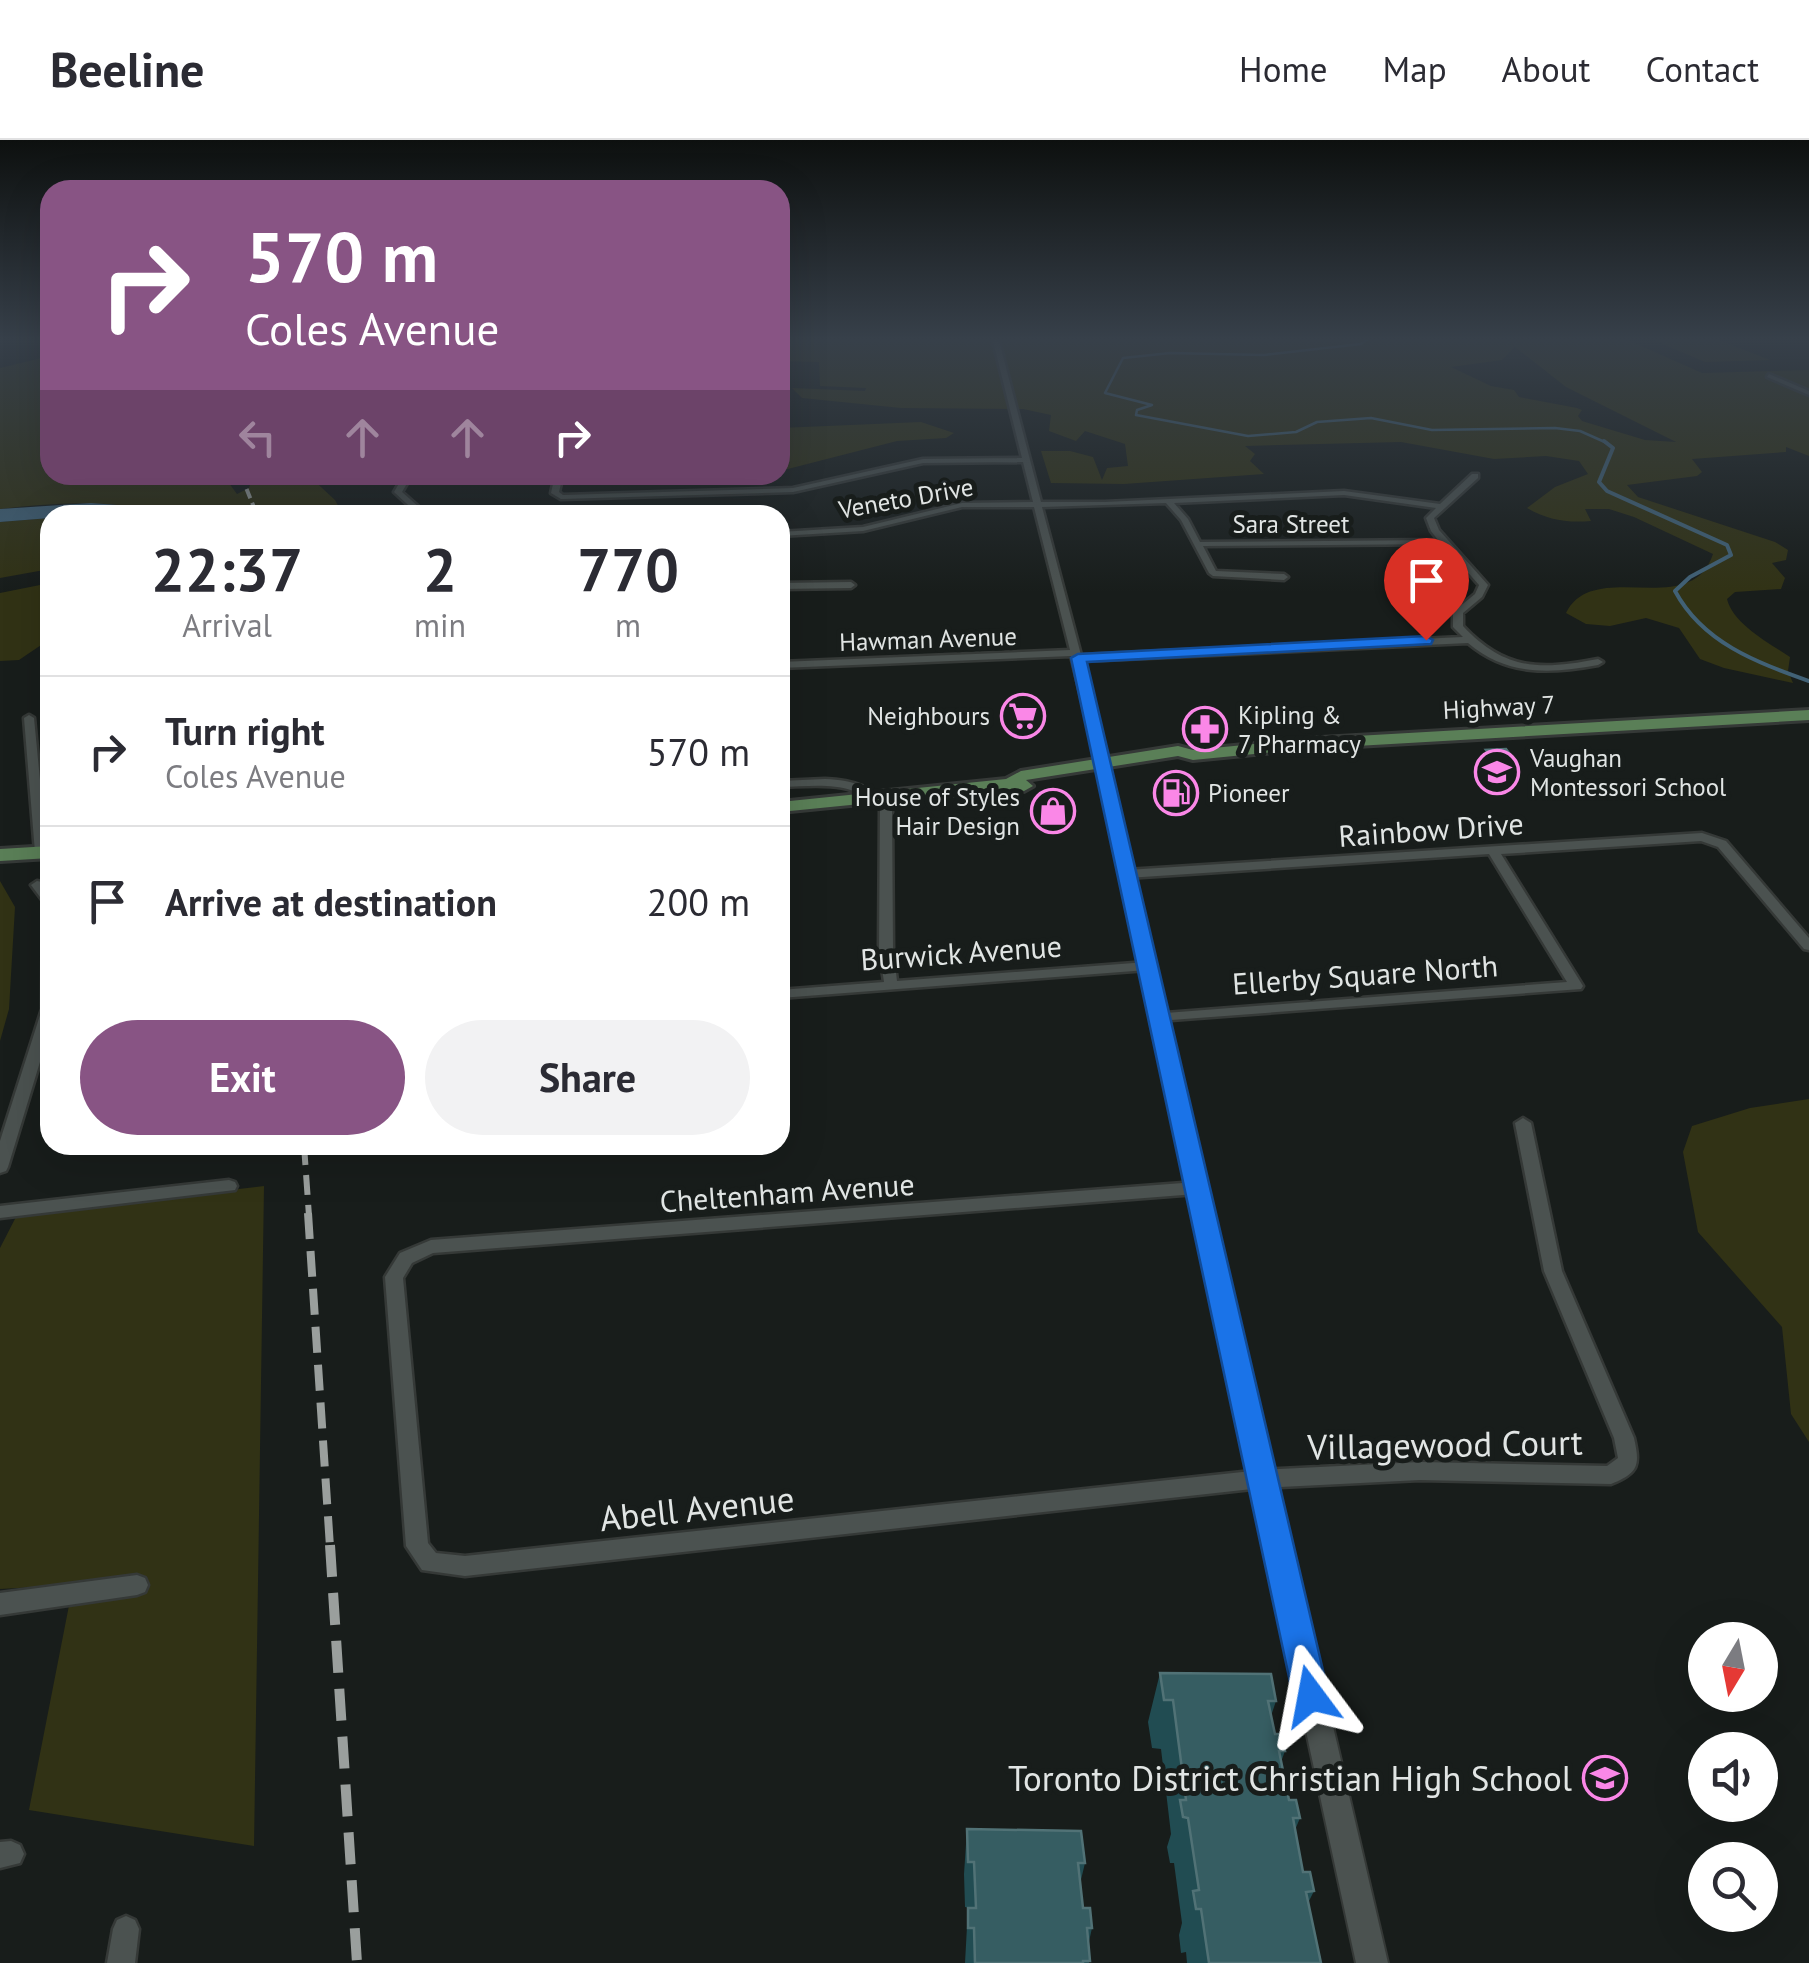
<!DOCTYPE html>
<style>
:root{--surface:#fff;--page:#f2f2f3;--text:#2b2b33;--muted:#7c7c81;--line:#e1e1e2;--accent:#885484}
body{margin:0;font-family:"PT Sans",sans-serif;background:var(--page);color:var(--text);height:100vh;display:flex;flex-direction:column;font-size:38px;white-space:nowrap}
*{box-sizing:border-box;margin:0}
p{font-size:32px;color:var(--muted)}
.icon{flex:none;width:55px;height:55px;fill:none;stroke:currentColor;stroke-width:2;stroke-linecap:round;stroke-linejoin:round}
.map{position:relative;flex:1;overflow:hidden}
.sheet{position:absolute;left:40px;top:365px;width:750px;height:650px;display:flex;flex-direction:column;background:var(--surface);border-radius:30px;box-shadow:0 10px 40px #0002}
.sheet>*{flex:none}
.guide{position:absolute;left:40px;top:40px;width:750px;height:305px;border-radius:30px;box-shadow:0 10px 40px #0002;background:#885484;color:#fff;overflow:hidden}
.needle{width:65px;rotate:190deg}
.tools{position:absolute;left:1688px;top:1482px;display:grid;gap:20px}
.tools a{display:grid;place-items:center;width:90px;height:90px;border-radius:50%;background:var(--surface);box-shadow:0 10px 40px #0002;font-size:50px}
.pin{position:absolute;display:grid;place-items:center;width:85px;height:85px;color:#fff;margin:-102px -42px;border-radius:50% 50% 50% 0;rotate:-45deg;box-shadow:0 0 10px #0007}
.pin .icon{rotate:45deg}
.me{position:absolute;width:110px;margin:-55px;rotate:347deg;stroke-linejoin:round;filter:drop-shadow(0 0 8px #0008)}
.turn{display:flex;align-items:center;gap:35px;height:210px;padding:0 40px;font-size:45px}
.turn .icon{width:130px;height:130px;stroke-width:2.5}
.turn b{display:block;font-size:70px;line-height:85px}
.lanes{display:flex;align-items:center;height:95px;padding:0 40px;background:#0003;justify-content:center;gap:50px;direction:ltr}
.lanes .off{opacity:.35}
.eta{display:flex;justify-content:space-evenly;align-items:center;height:170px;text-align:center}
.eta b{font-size:60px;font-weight:700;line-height:70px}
.button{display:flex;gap:20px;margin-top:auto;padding:20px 40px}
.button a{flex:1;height:115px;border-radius:60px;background:var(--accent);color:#fff;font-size:40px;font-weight:700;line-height:115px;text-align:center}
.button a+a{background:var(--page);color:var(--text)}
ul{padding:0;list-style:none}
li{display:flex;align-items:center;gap:30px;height:150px;padding:0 40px;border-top:2px solid var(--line)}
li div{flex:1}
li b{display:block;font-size:38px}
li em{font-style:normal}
header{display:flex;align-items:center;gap:60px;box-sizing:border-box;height:140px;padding:0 50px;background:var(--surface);border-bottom:2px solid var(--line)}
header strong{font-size:48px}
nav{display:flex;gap:55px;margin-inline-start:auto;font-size:35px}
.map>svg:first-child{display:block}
.green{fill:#313215;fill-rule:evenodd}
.water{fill:#416176}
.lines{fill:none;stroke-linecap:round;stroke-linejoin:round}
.stream-far1{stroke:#416176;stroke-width:2.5}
.stream{stroke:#416176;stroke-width:4}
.minor-casing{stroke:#353937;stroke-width:5}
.tertiary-casing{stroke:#353937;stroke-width:4}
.primary-casing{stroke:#353937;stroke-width:6}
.minor{fill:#4b5250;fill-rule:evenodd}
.tertiary{fill:#4b5250;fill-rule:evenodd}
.primary{fill:#5a7f57;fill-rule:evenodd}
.rail-far3{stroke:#9a9f9d;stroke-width:4;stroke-dasharray:10 5;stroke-linecap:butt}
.rail-far2{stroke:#9a9f9d;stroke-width:6;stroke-dasharray:20 10;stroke-linecap:butt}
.rail-far1{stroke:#9a9f9d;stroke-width:8;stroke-dasharray:26 12;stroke-linecap:butt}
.rail{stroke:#9a9f9d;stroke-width:10;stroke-dasharray:32 16;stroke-linecap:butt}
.wall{fill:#214c52}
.building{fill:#365d62;stroke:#517276;stroke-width:2.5}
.route{fill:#1a73e8;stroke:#114b97;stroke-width:2.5}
.labels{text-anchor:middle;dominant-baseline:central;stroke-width:10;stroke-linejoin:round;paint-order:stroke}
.far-street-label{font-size:25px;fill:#e1e5e4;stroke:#181d1b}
.far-poi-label{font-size:25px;fill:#e1e5e4;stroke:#181d1b;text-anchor:start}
.street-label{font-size:30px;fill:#e1e5e4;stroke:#181d1b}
.near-street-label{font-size:35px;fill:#e1e5e4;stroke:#181d1b}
.near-poi-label{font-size:35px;fill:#e1e5e4;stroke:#181d1b;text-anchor:end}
</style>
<header>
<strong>Beeline</strong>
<nav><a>Home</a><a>Map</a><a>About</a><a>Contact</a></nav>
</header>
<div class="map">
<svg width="1809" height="1823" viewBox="0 0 1809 1823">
<rect width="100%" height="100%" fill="#181d1b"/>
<path class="green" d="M780,197h841l81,36 107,-3v86l-23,-9v5l-94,7 10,13 -5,4 -70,9 11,12 137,45 13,8 -2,10 -14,3 13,15 -4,11 -46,3 -8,7c6,25 42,44 63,58l-2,14 5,12 -69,-15 -24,-9 -21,-31 -33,-10 -36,8 -24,-2 -20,-11c28,-56 125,8 147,-59l-79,-37 -25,-8h-24l6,12c-25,2 -43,-1 -64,-13l28,-21 33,-13 -9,-13 -33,-5 -52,3 -93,-17 -156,4 10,8 -5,7 14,13 -140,10 -73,-1 -10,-32h29l23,6 9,23 5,-12 21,-2 -3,-22 -40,-13 -9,10 -27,-10 2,-16 -28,-6 -122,-1 -99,-10 -10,-10 73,3 1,-3 -46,-2 -1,-24 -39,-1zM1515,207l51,40 110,55 -31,-2 -63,-19 -4,-5 4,-6 -5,-2 -58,-11 -5,-7 -23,-4 -40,-19 51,-7z
M1646,197h65l59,23 -65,2z
M50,216v119h173l14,19 12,-6 4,-13h55l27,25 8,15h-190l-1,-4c-50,-12 -101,-8 -152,-2v-141z
M921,282l33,11 -8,5 -49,3 -117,30v-43z
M50,378v51l-50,9v-56z
M50,443v56l-31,21 -19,1v-68z
M0,741l15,26 -6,102 -9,32z
M1809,959v343l-18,-28 -9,-87 -84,-95 -15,-80 9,-26 58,-18z
M264,1046l-10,660 -225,-36 44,-225 -73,4v-341l17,-33z"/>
<path class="water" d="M91,363l52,4 10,8h-103v3l-50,4v-13z"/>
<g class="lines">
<path class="stream-far1" d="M1371,197l-10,7 -97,11 -94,-2 -47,5 -18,35 47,12 -15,5 -1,5 112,21 48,-4 21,-10 54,-4 61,12 123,-2 25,3 27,12"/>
<path class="stream" d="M1604,301l9,7 -14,34 8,9 120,54 4,10 -41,22 -15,14c28,52 81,71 134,90"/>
<defs>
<path id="minor" d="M992,197h6l43,165h64l239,-11 96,13 32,-30h6v4l-44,40 5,12 49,55 -6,12 -19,16v13c42,45 78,44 135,33l5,3 -5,3c-48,9 -91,11 -130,-22l-386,18 27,101 -6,3 -6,-3 -26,-106 -291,12v-6l290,-12 -36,-143h-72l-99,24 -83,5v-4l83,-5 99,-24 71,-1 -10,-40 -100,1 -130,29 -232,7 -10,-6 4,-18h8l-4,17 4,3 230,-7 130,-29 99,-1zM1344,355l92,13 -10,10 5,13 7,9 -238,2 -12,-23 -14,-16zM1166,363l15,17 28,53 4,3 71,4 4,-3 -4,-3 -68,-3 -13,-25 240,-2 36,41 -4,9 -22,18v15l10,10 -382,18 -39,-148z
M1769,234l40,17v4l-42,-18z
M404,335h8l-10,17 26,23h-9l-25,-23z
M780,443l71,-1 4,3 -4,3 -71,1z
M29,575l5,3 13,134 -6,4 -6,-4 -11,-134z
M825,639c29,1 49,8 67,31l1,139 4,32 250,-19 7,4 -7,4 -367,28v-8l104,-8 -5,-33 1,-139c-25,-31 -63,-24 -100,-23v-6z
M1702,693l24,8 83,97v12l-5,-1 -86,-102 -17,-6 -200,13 82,132 -2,3 -423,32 -7,-4 2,-3 414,-32 -78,-128 -362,24 -6,-4 6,-4z
M37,741l5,1 8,11v136l-42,138 -2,4 -6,2v-32l42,-132 1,-108 -12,-16z
M1523,978l8,5 31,148 72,167c6,27 5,35 -23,46l-191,-4 -159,8 -796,88 -43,-6 -16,-24 -21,-269 15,-24 31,-13 765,-58 6,2 2,4 -2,4 -6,2 -763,59 -21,10 -9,15 25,265 8,10 29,3 796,-86 159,-8 187,4 11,-8 -4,-20 -70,-167 -29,-148z
M229,1040l6,2 2,4 -2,4 -235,28v-12z
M137,1435l8,3 3,7 -3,7 -8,3 -137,20v-22z
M11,1701l9,4 4,9 -4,9 -20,5v-26z
M126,1776l9,4 4,9 -4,34h-28l6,-34 4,-9z"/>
<path id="tertiary" d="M1103,618l6,4 279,1201h-32l-259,-1201z"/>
<path id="primary" d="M1809,570v10l-505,29 -111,11 -15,-4 -152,24 7,6 -9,5 -13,-2 -231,23v-10l226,-23 15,-8 157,-25 15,4 111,-11z
M50,706v12l-50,3v-12z"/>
</defs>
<use href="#minor" class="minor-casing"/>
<use href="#tertiary" class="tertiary-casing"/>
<use href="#primary" class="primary-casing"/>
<use href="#minor" class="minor"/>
<use href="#tertiary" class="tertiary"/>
<use href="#primary" class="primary"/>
<path class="rail-far3" d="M241,335l16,40"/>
<path class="rail-far2" d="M304,1005l5,71"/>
<path class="rail-far1" d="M308,1073l22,334"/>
<path class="rail" d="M330,1405l27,418"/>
</g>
<path class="wall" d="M1486,610l31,14 -5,15h-18l-12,-14z
M1160,1533l116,28 -5,15 4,18 10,17 -4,11 8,38 11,18 -5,12 8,42 11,19 -6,12 13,60h-134l-1,-11 -5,1 -2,-18 3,-12 -8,-60h-4l-3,-16 4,-13 -10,-85 -9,-1 -4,-26z
M967,1689l118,34 -5,21 3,24 9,20 -4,18 1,17h-124l3,-55h3l-6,-1 -1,-33z"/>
<path class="building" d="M1506,609l11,15 -19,1 -12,-15z
M1160,1533l111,1 5,27h-8l7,33h6l4,17h-6l10,49h7l4,18h-7l10,54h7l4,19 -8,1 15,71h-112l-8,-54h-5l-3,-18 6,-1 -11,-72 -5,-1 -3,-17h6l-13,-100h-9z
M967,1689l114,2 4,32h-7l5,45h7l2,20h-5l3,33h-7v2h-108l-1,-35h-6v-20h8l-2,-46h-6z"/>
<linearGradient id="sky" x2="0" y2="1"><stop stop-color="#0d100f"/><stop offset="0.44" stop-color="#37404a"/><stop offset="1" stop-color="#37404a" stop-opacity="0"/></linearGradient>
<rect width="1809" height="452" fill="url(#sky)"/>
<path class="route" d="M1426,496l7,4 -2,4 -344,18 242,1034 -6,12 -12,5 -13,-5 -5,-12 -222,-1038 7,-4z"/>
<defs>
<symbol id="supermarket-ring" viewBox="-11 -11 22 22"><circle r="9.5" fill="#181d1b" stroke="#fa87e7" stroke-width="1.5"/><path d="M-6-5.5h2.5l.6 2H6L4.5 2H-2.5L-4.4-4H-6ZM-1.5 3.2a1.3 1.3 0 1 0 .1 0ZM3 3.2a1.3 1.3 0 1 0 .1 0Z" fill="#fa87e7"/></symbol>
<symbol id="pharmacy-ring" viewBox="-11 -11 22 22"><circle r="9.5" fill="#181d1b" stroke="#fa87e7" stroke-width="1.5"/><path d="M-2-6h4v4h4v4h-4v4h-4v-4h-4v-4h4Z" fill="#fa87e7"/></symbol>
<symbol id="school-ring" viewBox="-11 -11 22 22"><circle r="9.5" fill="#181d1b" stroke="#fa87e7" stroke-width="1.5"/><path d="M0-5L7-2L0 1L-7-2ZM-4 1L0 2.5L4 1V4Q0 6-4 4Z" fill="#fa87e7"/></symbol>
<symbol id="fuel-ring" viewBox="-11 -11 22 22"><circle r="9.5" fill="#181d1b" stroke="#fa87e7" stroke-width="1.5"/><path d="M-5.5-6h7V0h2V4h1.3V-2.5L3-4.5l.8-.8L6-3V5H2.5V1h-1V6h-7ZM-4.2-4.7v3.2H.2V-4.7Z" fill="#fa87e7"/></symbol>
<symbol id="shop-ring" viewBox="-11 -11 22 22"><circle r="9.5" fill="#181d1b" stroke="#fa87e7" stroke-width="1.5"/><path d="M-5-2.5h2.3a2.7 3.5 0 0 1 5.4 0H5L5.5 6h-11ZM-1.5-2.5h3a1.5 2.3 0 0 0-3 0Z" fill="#fa87e7"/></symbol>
</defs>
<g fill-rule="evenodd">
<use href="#supermarket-ring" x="998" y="551" width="50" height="50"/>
<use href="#pharmacy-ring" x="1180" y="564" width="50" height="50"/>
<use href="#school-ring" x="1472" y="607" width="50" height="50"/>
<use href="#fuel-ring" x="1151" y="628" width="50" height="50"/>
<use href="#shop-ring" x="1028" y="646" width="50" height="50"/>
<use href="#school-ring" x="1580" y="1613" width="50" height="50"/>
</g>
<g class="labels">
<g class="far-street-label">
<text transform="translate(906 358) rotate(-10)">Veneto Drive</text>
<text x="1291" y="384">Sara Street</text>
<text transform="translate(928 499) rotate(-2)">Hawman Avenue</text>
<text transform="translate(1499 567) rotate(-3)">Highway 7</text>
</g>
<g class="far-poi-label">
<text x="1238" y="575">Kipling &amp;<tspan x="1238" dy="29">7 Pharmacy</tspan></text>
<text x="990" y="576" text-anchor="end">Neighbours</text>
<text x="1530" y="618">Vaughan<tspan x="1530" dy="29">Montessori School</tspan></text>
<text x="1208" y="653">Pioneer</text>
<text x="1020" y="657" text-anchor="end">House of Styles<tspan x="1020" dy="29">Hair Design</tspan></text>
</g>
<g class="street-label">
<text transform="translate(1431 689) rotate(-4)">Rainbow Drive</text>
<text transform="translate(961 812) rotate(-4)">Burwick Avenue</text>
<text transform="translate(1365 834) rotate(-4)">Ellerby Square North</text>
<text transform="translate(787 1052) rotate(-4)">Cheltenham Avenue</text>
</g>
<g class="near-street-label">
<text transform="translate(1445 1304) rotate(-1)">Villagewood Court</text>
<text transform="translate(697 1368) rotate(-6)">Abell Avenue</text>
</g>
<g class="near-poi-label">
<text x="1572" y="1638">Toronto District Christian High School</text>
</g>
</g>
</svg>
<div class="tools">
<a><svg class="needle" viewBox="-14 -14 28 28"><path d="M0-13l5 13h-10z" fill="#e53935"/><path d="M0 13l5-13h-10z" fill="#7c7c81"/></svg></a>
<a><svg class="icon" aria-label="sound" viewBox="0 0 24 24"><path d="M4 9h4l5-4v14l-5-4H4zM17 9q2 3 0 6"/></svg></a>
<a><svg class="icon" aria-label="search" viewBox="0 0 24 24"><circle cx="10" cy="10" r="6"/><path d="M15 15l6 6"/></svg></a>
</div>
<div class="pin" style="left:1426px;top:500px;background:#d93025"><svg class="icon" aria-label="arrive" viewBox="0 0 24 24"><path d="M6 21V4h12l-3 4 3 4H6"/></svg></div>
<svg class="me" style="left:1311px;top:1556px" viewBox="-20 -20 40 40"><path d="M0-17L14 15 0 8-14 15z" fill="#1a73e8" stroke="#fff" stroke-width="4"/></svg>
<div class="guide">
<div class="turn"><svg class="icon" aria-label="right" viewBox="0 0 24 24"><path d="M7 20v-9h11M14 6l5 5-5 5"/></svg><div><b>570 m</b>Coles Avenue</div></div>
<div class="lanes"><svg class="icon off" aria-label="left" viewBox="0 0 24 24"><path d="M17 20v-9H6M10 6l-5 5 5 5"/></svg><svg class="icon off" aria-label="ahead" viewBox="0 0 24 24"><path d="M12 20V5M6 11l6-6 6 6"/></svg><svg class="icon off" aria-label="ahead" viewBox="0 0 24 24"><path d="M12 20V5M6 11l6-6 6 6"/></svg><svg class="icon" aria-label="right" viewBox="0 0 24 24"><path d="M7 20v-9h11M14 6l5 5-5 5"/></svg></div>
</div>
<section class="sheet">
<div class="eta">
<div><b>22:37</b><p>Arrival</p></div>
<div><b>2</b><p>min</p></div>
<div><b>770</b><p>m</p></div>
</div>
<ul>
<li><svg class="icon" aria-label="right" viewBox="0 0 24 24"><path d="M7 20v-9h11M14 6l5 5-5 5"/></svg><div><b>Turn right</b><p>Coles Avenue</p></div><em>570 m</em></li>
<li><svg class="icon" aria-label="arrive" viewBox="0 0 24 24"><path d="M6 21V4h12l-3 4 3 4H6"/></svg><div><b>Arrive at destination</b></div><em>200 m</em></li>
</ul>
<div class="button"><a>Exit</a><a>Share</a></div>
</section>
</div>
